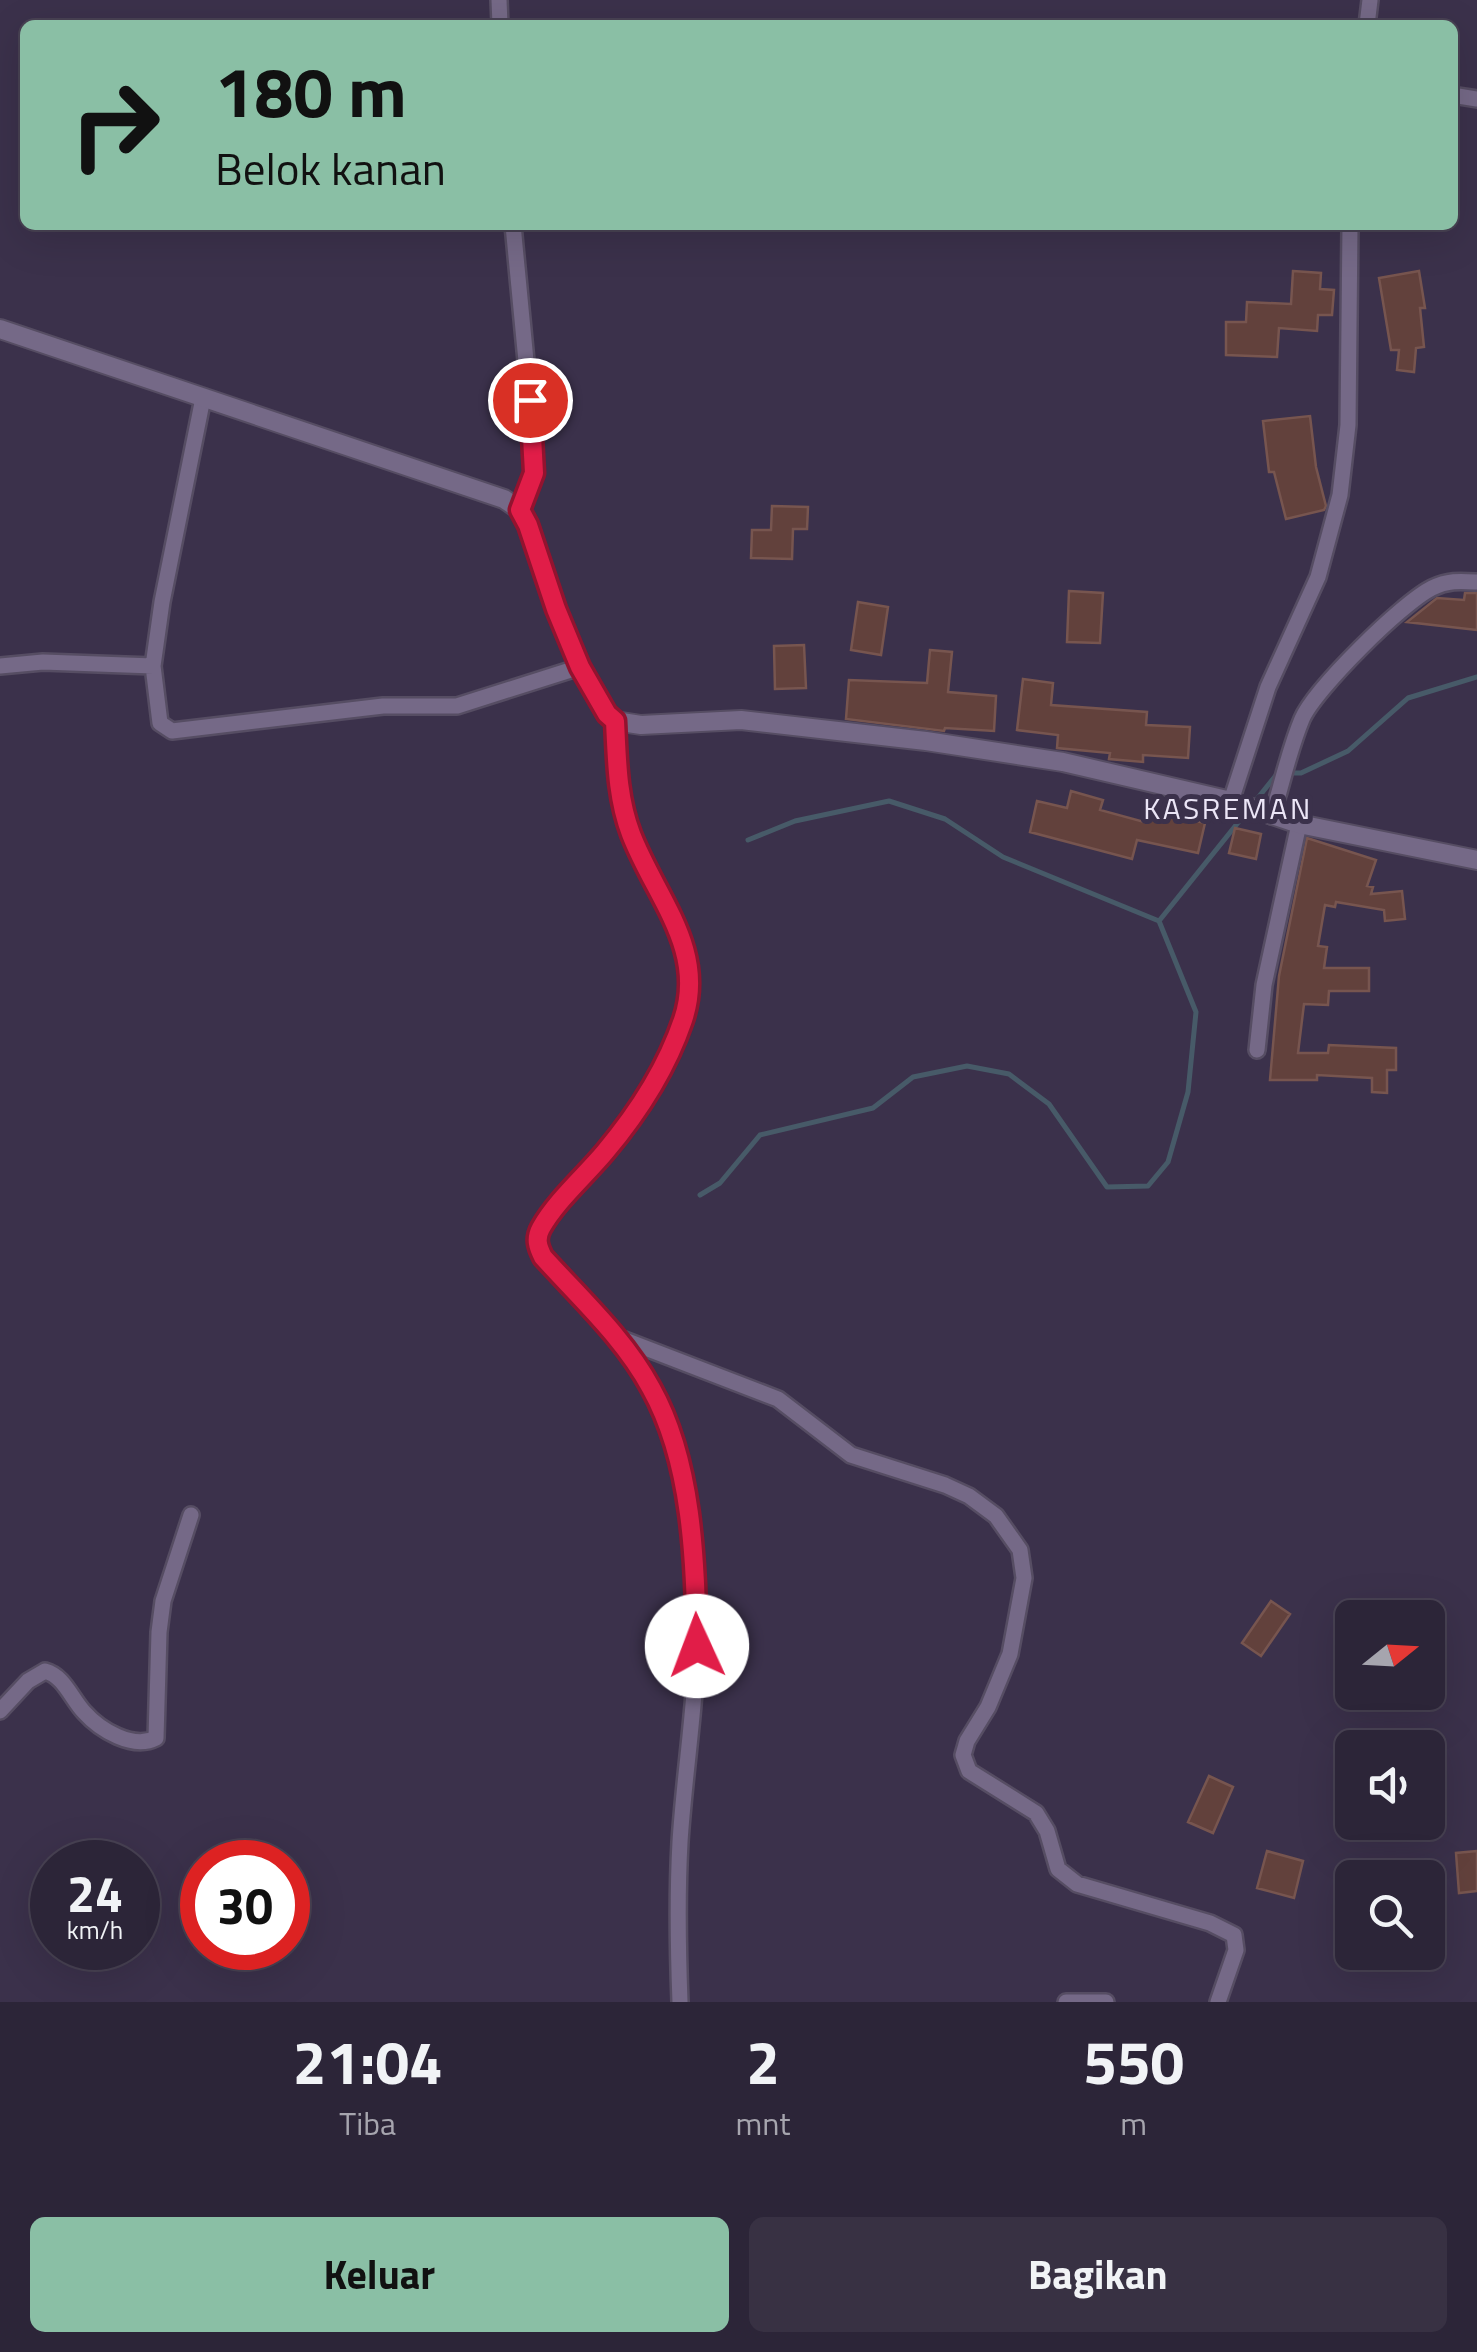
<!DOCTYPE html>
<html lang="id">
<style>
:root{--surface:#2c2538;--page:#383143;--text:#f1f3f6;--muted:#a6a5ae;--line:#484253;--accent:#8abfa5}
body{margin:0;font-family:"Titillium Web",sans-serif;background:var(--page);color:var(--text);height:100vh;display:flex;flex-direction:column;font-size:38px;white-space:nowrap}
*{box-sizing:border-box;margin:0}
p{font-size:32px;color:var(--muted)}
.icon{flex:none;width:55px;height:55px;fill:none;stroke:currentColor;stroke-width:2;stroke-linecap:round;stroke-linejoin:round}
.map{position:relative;height:2002px;overflow:hidden}
.sheet{display:flex;flex-direction:column;background:var(--surface);flex:1}
.sheet>*{flex:none}
.guide{position:absolute;left:20px;top:20px;width:1438px;height:210px;border-radius:15px;box-shadow:0 10px 40px #0002,0 0 0 2px var(--line);background:#8abfa5;color:#111;overflow:hidden}
.needle{width:65px;rotate:72deg}
.controls{position:absolute;left:1335px;top:1600px;display:grid;gap:20px}
.controls a{display:grid;place-items:center;width:110px;height:110px;border-radius:15px;background:var(--surface);box-shadow:0 10px 40px #0002,0 0 0 2px var(--line);font-size:50px}
.speed{position:absolute;left:30px;top:1840px;display:flex;gap:20px;font-size:50px;font-weight:700;text-align:center}
.speed>*{display:grid;place-content:center;width:130px;height:130px;border-radius:50%;background:var(--surface);box-shadow:0 10px 40px #0002,0 0 0 2px var(--line);line-height:1}
.speed small{font-size:25px;font-weight:400}
.speed .limit{border:15px solid #d22;background:#fff;color:#111}
.pin{position:absolute;display:grid;place-items:center;width:85px;height:85px;color:#fff;margin:-42px;border:5px solid #fff;border-radius:50%;box-shadow:0 2px 10px #0007}
.me{position:absolute;width:110px;margin:-55px;rotate:358deg;stroke-linejoin:round;filter:drop-shadow(0 0 8px #0008)}
.turn{display:flex;align-items:center;gap:35px;height:210px;padding:0 30px;font-size:45px}
.turn .icon{width:130px;height:130px;stroke-width:2.5}
.turn b{display:block;font-size:70px;line-height:85px}
.eta{display:flex;justify-content:space-evenly;align-items:center;height:170px;text-align:center}
.eta b{font-size:60px;font-weight:700;line-height:70px}
.cta{display:flex;gap:20px;margin-top:auto;padding:20px 30px}
.cta a{flex:1;height:115px;border-radius:15px;background:var(--accent);color:#111;font-size:40px;font-weight:700;line-height:115px;text-align:center}
.cta a+a{background:var(--page);color:var(--text)}
.map>svg:first-child{display:block}
.lines{fill:none;stroke-linecap:round;stroke-linejoin:round}
.stream{stroke:#475a68;stroke-width:5}
.building{fill:#62413c;stroke:#77554f;stroke-width:2.5}
.minor-casing{stroke:#564d63;stroke-width:20}
.tertiary-casing{stroke:#564d63;stroke-width:22}
.minor{stroke:#756987;stroke-width:15}
.tertiary{stroke:#756987;stroke-width:18}
.route-casing{stroke:#92132f;stroke-width:25}
.route{stroke:#e11d48;stroke-width:18}
.labels{text-anchor:middle;dominant-baseline:central;stroke-width:10;stroke-linejoin:round;paint-order:stroke}
.quarter-label{font-size:30px;letter-spacing:2.5px;fill:#ebe5f6;stroke:#3b314b}
</style>
<div class="map">
<svg width="1477" height="2002" viewBox="0 0 1477 2002">
<rect width="100%" height="100%" fill="#3b314b"/>
<g class="lines">
<path class="stream" d="M1288,773h13l47,-22 60,-53 69,-21
M748,840l47,-19 94,-20 56,18 58,38 156,64 118,-147
M700,1195l20,-12 40,-48 113,-27 40,-31 54,-11 42,8 40,30 58,83 41,-1 20,-24 20,-70 8,-80 -37,-91"/>
</g>
<path class="building" d="M1293,271l28,2 -1,16 14,1 -2,25h-14l-1,16 -38,-3 -2,29 -51,-2v-33h20l1,-20 44,2z
M1419,271l6,37h-5l4,39 -8,1 -2,24 -17,-2 2,-20h-8l-12,-72z
M1310,416l6,51 10,39 -2,4 -38,9 -12,-47h-5l-6,-51z
M772,506l36,1 -1,22h-14l-1,30 -41,-1 1,-28h19z
M1069,591l34,2 -3,50 -33,-1z
M1465,593h12v37l-70,-8 30,-24 27,2z
M858,602l30,5 -7,48 -30,-5z
M804,645l2,43 -31,1 -1,-43z
M930,650l22,2 -4,40 48,4 -2,35 -49,-3 -1,3 -98,-12 3,-39 78,3z
M1023,679l30,4 -2,22 96,7 -1,13 44,2 -2,31 -45,-3v7l-34,-3 1,-6 -53,-5 1,-13 -41,-5z
M1071,791l32,9 -3,10 44,12 2,-12 59,13 -7,30 -61,-13 -5,19 -102,-27 7,-31 30,7z
M1235,828l26,6 -5,25 -27,-6z
M1307,838l69,22 -9,26 6,1 -2,7 31,-3 3,28 -20,2 -1,-11 -48,-8 -1,5 -10,-2 -7,41 9,1 -3,21h45v23h-40l-1,14 -24,-1 -6,49h30l1,-8 67,3v22h-9v23l-15,-1v-14l-55,-3v5h-47l9,-104z
M1271,1601l19,13 -29,42 -19,-13z
M1209,1776l24,11 -20,46 -25,-11z
M1267,1851l36,10 -9,37 -37,-10z
M1477,1851v40l-18,2 -3,-40z"/>
<g class="lines">
<defs>
<path id="minor" d="M499,0l1,25
M1367,25l3,-25
M1452,95l25,4
M513,225l22,230 -5,34 -10,21
M0,666l43,-4 110,4 9,-64 41,-204
M153,666l7,57 12,8 211,-25h74l123,-39
M615,721c2,39 2,76 16,113 24,63 76,115 52,186 -18,49 -49,98 -83,138 -19,22 -45,45 -59,70 -6,11 -3,19 2,29 38,43 85,83 110,135 35,72 46,174 44,253 -2,66 -13,132 -17,197 -3,54 -2,107 0,160
M1231,801l37,-114 50,-110 22,-82 8,-70 2,-200
M1272,816c10,-32 17,-66 30,-97 13,-30 100,-116 130,-131 16,-8 28,-7 45,-6
M1257,1050l7,-65 35,-161
M617,1337l161,62 73,56 94,30 24,11 27,20 24,34 4,28 -14,76 -22,53 -21,34 -4,14 6,16 67,42 11,18 11,38 19,15 133,39 24,12 2,15 -18,52
M0,1711l28,-30 17,-10c19,5 26,27 39,41 16,18 49,38 72,26l3,-106 4,-31 28,-86
M1066,2002h40"/>
<path id="tertiary" d="M0,329l504,170 16,11 9,15 28,84 23,58 27,47 8,7 26,4 100,-5 185,21 137,21 168,39 68,23 178,36"/>
</defs>
<use href="#minor" class="minor-casing"/>
<use href="#tertiary" class="tertiary-casing"/>
<use href="#minor" class="minor"/>
<use href="#tertiary" class="tertiary"/>
</g>
<g class="lines">
<defs>
<path id="route" d="M530,400l4,73 -14,37 8,15 28,84 24,58 27,47 8,7c2,39 2,76 16,113 24,63 76,115 52,186 -16,47 -46,94 -78,132 -20,24 -49,49 -64,76 -6,11 -3,19 2,29 38,42 81,81 108,131 42,75 44,174 46,258"/>
</defs>
<use href="#route" class="route-casing"/>
<use href="#route" class="route"/>
</g>
<g class="labels">
<g class="quarter-label">
<text x="1228" y="808">KASREMAN</text>
</g>
</g>
</svg>
<div class="controls">
<a><svg class="needle" viewBox="-14 -14 28 28"><path d="M0-13l5 13h-10z" fill="#e53935"/><path d="M0 13l5-13h-10z" fill="#a6a5ae"/></svg></a>
<a><svg class="icon" aria-label="sound" viewBox="0 0 24 24"><path d="M4 9h4l5-4v14l-5-4H4zM17 9q2 3 0 6"/></svg></a>
<a><svg class="icon" aria-label="search" viewBox="0 0 24 24"><circle cx="10" cy="10" r="6"/><path d="M15 15l6 6"/></svg></a>
</div>
<div class="speed"><div>24<small>km/h</small></div><div class="limit">30</div></div>
<div class="pin" style="left:530px;top:400px;background:#d93025"><svg class="icon" aria-label="arrive" viewBox="0 0 24 24"><path d="M6 21V4h12l-3 4 3 4H6"/></svg></div>
<svg class="me" style="left:697px;top:1646px" viewBox="-20 -20 40 40"><circle r="19" fill="#fff"/><path d="M0-13L10 11 0 6-10 11z" fill="#e11d48"/></svg>
<div class="guide">
<div class="turn"><svg class="icon" aria-label="right" viewBox="0 0 24 24"><path d="M7 20v-9h11M14 6l5 5-5 5"/></svg><div><b>180 m</b>Belok kanan</div></div>
</div>
</div>
<section class="sheet">
<div class="eta">
<div><b>21:04</b><p>Tiba</p></div>
<div><b>2</b><p>mnt</p></div>
<div><b>550</b><p>m</p></div>
</div>
<div class="cta"><a>Keluar</a><a>Bagikan</a></div>
</section>
